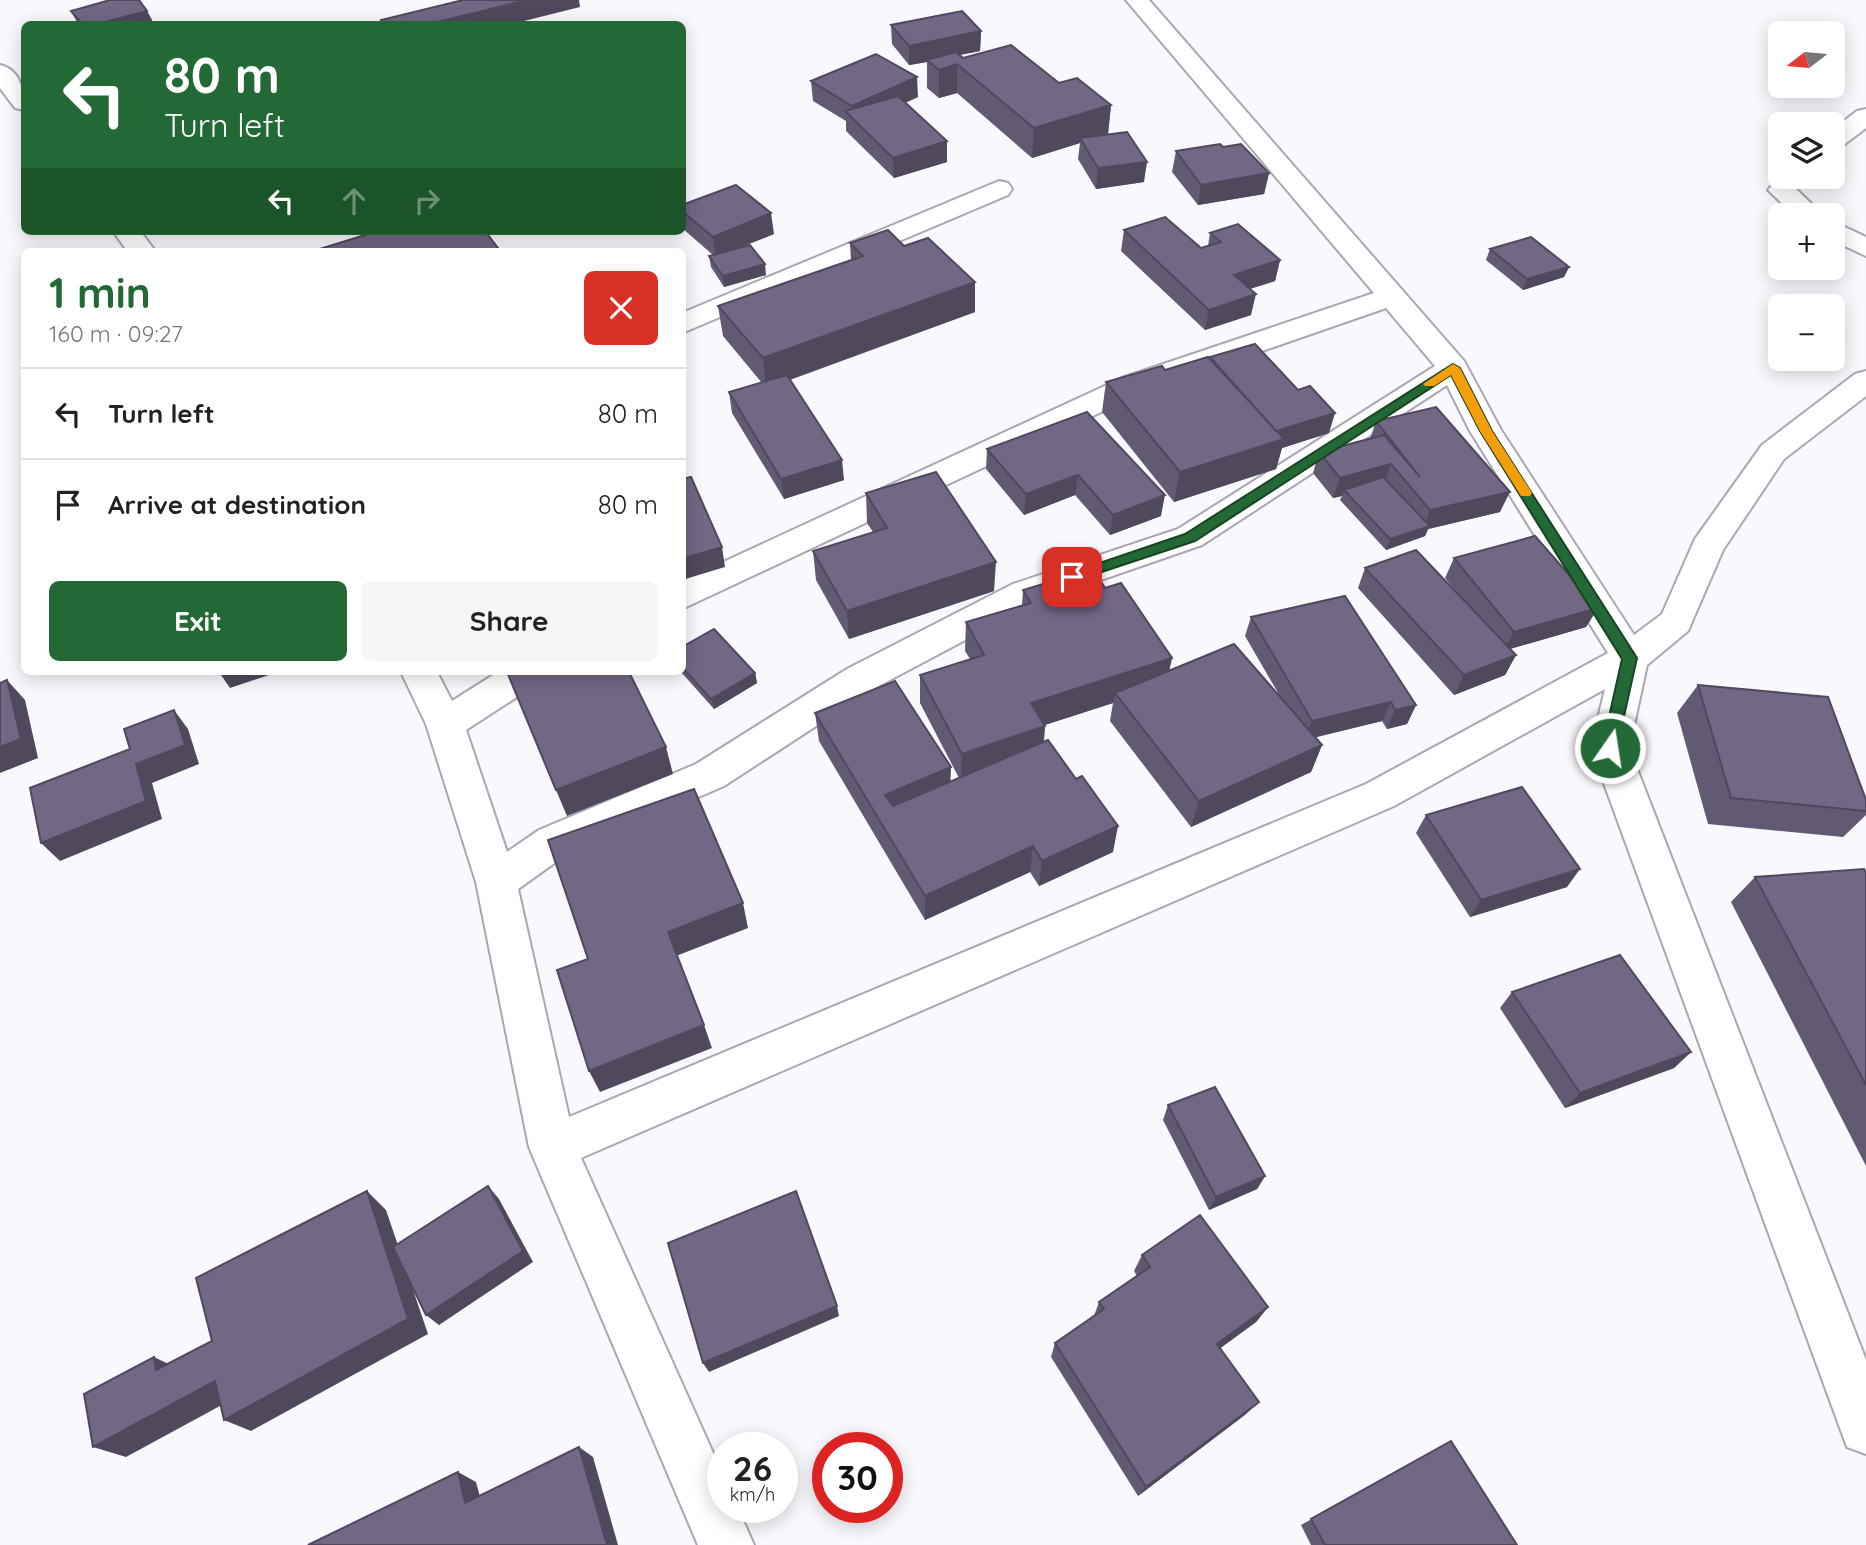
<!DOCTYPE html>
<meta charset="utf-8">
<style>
:root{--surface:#fff;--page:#f6f6f6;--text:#222;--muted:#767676;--line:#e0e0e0;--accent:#236935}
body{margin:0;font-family:Quicksand,sans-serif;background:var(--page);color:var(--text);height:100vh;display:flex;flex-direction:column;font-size:26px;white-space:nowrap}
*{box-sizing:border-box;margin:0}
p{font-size:23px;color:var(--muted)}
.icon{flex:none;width:38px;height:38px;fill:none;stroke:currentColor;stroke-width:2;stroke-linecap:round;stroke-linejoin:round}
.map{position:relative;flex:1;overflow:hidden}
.panel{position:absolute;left:21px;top:248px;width:665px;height:427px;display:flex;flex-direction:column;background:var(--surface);border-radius:10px;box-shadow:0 4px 18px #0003}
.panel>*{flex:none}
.guide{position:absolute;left:21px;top:21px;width:665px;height:214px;border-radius:10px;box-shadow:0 4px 18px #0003;background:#236935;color:#fff;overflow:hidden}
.needle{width:46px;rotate:254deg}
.buttons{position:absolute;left:1768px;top:21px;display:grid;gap:14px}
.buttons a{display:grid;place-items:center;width:77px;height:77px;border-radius:10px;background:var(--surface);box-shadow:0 4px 18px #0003;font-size:35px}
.speed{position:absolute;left:707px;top:1432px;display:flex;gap:14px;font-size:35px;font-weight:700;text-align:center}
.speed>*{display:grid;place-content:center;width:91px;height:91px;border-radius:50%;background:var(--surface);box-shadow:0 4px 18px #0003;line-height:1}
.speed small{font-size:18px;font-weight:400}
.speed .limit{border:10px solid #d22;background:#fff;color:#111}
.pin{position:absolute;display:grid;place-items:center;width:60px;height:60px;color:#fff;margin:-30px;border-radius:14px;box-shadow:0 4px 10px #0006}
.me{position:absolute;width:77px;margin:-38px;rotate:13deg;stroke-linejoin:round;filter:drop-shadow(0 0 5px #0008)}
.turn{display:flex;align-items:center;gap:24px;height:147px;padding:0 28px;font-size:32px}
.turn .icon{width:91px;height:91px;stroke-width:2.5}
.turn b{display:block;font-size:49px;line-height:60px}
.lanes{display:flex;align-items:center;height:66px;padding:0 28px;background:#0003;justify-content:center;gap:35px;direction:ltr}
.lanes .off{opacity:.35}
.round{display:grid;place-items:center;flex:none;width:74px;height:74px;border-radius:10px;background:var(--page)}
.headline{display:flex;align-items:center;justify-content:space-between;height:119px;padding:0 28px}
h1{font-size:42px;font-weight:700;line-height:52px;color:var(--accent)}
.cta{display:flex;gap:14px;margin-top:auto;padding:14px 28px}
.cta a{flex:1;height:80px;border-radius:10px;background:var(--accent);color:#fff;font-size:28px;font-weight:700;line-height:80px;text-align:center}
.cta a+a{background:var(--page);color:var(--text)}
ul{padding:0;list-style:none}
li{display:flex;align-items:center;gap:21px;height:91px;padding:0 28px;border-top:2px solid var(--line)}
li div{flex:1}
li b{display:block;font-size:26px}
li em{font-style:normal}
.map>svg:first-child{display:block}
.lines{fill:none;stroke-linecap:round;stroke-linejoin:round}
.minor-casing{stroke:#aaa6b3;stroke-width:4}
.minor{fill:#fff;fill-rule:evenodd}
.wall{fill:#625972}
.shaded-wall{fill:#50485d}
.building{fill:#726785;stroke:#50485d;stroke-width:2}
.route{fill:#236935;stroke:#174422;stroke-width:2}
.slow{fill:#f59e0b}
</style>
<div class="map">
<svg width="1866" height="1545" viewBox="0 0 1866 1545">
<rect width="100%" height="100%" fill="#f9f8fd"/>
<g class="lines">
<defs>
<path id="minor" d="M1126,0h23l315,361 37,69 133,205 28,-21 33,-75 67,-94 93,-71 11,-3v25l-82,63 -61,91 -35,81 -41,34 -18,83 237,612v94l-19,-7 -7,-19 -249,-680 14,-59 -211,117 -813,352 142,317v32h14l17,38h-56l-169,-398 -53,-265 -50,-158 -25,-52h36l15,29 46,-29h47l-5,10 -74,48 41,122 32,-22 157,-66 151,-95 166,-85 165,-55 257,-163 -49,-58 -242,84 -462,217v-28l440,-203 252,-85zM1447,385l23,46 138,222 -242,131 -797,333 -51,-228 49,-35 157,-68 149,-97 164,-87 165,-57z
M0,65c21,5 24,26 24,45l-9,-2 -15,-20z
M1866,109v19l-25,19 -9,2v-19l25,-19z
M1780,176l26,1 -10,12 27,26h-29l-26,-25z
M999,181l9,2 4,6 -4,6 -326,138v-20z
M1832,221l34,16v19l-34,-16z
M113,231h27l16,21h-28z"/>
</defs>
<use href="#minor" class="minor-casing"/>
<use href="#minor" class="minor"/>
</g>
<path class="wall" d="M71,11h76l7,13h-76z
M891,25l90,6 -1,20 -21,4 4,3 96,25 52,22 -3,29 -5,1 41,47 -48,7 -18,-30 2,-16 -48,15 -75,-65 -18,5 -12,-10v-26l-18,3 -17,-21z
M811,81l107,16 -13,6 42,38v21l-53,16 -48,-47v-10l-33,-20z
M1223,147l46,26 -5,21 -66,11 -26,-33 4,-21z
M682,205l92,29 -36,14 28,27 -42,12 -13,-20 -2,-11 4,-1 -31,-27z
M1124,230l77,18 7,-2 2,-13 70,27 -5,21 -25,8 1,26 -46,15 -84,-79z
M850,243l125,69 -185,68 54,100 -60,19 -52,-86 -3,-21 33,-9 -39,-47 -5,-30 133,-46z
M1490,249l79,18 -5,10 -41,13 -37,-30z
M1210,357l119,76 -47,15 -6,21 -102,33 -72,-90 4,-30 59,-12 45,-11z
M1087,412l74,104 -51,19 -35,-40 -51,20 -38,-46 1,-20z
M1376,421l124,91 -72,17 -3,7 -39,14 -46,-50 2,-4 -9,2 -20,-25 6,-21 51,-13z
M866,493l128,98 -145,48 -33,-59 -3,-29 60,-19 -6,-9z
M1454,558l144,50 -12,19 -76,22 6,6 -11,20 -51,20 -96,-107 7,-20 92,25 -12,-15z
M1105,588l67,70 -3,12 112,28 -36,-62 6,-19 165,88 -9,19 -20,5 -5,-8 -67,16 7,8 -11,27 -120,55 -81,-106 3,-18 -68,22 -1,17 69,110 -74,34 -9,-14 -105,48 -106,-179 -4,-28 135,69 9,-4 -39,-75v-28l50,-16 -5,-8 1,-29 56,-17 1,-15z
M682,647l73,26 2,10 -43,26 -33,-37h1z
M1698,685l168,115v15l-23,22 -135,-13 -31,-111z
M1426,815l141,72 -97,30 -54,-84z
M1866,873v293l-135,-264 24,-25z
M1512,992l179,60 -17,16 -109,40 -65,-100z
M1168,1105l97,71 -8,13 -48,21 -46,-90z
M1142,1255l126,52 -12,15 -36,26 26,66 -108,82 -87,-139 4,-14 39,-27 5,-14 38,-26 -3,-5z
M1451,1441l66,104h-206l-10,-20z"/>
<path class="shaded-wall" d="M527,0h52l1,7 -68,17h-83z
M147,11l7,13h-57z
M981,31l-1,20 -51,10 -2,-1v2l-18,3v-19z
M957,64v29l-18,5v-28z
M917,77l1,20 -60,26 -5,-5 -1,-12z
M1111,105l-3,29 -26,8 -2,-4v5l-48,15 2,-30z
M947,141v21l-53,16 -1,-20z
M1147,162l-3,20 -48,7 2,-21z
M1269,173l-5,21 -66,11 3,-20z
M771,213l3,21 -58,23 -3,-20z
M1280,260l-5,21 -46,14 5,-20z
M765,264l1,11 -42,12 -1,-11z
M1569,267l-5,10 -41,13 4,-11z
M975,282v30l-209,76 -3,-30z
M1256,294l-5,21 -46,15 4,-20z
M1335,413l-6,20 -47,15 -6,21 -102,33 6,-30 96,-41z
M842,460l2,20 -60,19 -3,-20z
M1391,464l-7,21 -40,5 -2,6 -9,2 7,-20z
M1078,475l-3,20 -51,20 2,-21z
M1510,492l-10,20 -72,17 -3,7 -39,14 4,-11 33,-11 7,-18z
M1165,495l-4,21 -51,19 3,-20z
M722,547l3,20 -43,13v-21z
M996,562l-2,29 -145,48 -2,-28z
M1598,608l-12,19 -83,24 11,-19z
M1516,655l-11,20 -51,20 10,-20z
M1172,658l-6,28 -51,7 -2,10 -84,27 2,-27z
M219,672h59l-48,16z
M755,673l2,10 -43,26 -3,-10z
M7,680l18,20 13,58 -38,15v-26z
M1391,702l-9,19 -77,19 7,-19z
M1416,705l-9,19 -20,5 8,-19z
M174,710l14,19 11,35 -47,19 10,36 -102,42 -19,-18 95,-79z
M1045,726l-3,28 -81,27 1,-27z
M1322,745l-11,27 -120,55 8,-26z
M666,747l7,27 -106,42 -11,-26z
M951,767l-1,27 -63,27 -2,-26z
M1118,826l-5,26 -74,34 3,-25z
M1033,846l-3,26 -105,48v-24z
M1580,869l-13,18 -97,30 11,-17z
M743,903l5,25 -72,28 -8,-24z
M704,1025l8,23 -112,44 -11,-21z
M1691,1052l-17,16 -109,40 15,-15z
M1265,1176l-8,13 -48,21 7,-13z
M488,1186l11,13 34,63 -94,63 -13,-10z
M367,1191l19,19 42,124 -177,97 -27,-11z
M837,1306l2,10 -130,56 -6,-9z
M1268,1307l-12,15 -49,36 10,-14z
M154,1357l29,14 -27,-1z
M215,1381l27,13 -116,63 -33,-10z
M1259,1402l-13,12 -108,82 8,-9z
M579,1447l14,10 25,88h-11z
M458,1472l18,10 8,30 -19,-9z"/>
<path class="building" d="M110,0h29l8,11 -50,13h-15l-11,-13z
M463,0h64l-98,24h-45l-3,-4z
M962,11l19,20 -72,15 -18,-21z
M1011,45l48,38 18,-5 34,27 -77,23 -77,-64 -18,6 -12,-10 29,-8 7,6z
M876,54l41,23 -65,29 -41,-25z
M898,96l49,45 -54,17 -48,-47z
M1127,132l20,30 -49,6 -18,-30z
M1220,144l3,3 18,-3 28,29 -68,12 -25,-34z
M736,185l35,28 -58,24 -31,-26v-6z
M1165,217l36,31 20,-6 -11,-9 28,-9 42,36 -46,15 22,19 -47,16 -85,-80z
M888,230l16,16 24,-8 47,44 -212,76 -45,-52 145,-50 -13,-13z
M378,231h107l16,21h-191z
M1531,237l38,30 -42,12 -37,-30z
M750,245l15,19 -42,12 -14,-20z
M1255,344l43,46 12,-4 25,27 -59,18 -66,-74z
M1208,357l76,82 -104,33 -74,-90 56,-16 3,4z
M787,375l55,85 -61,19 -52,-87z
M1436,407l74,85 -80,18 -39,-46 -51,14 -21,-26 65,-17 36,42 -44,-56z
M1087,412l78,83 -52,20 -35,-40 -52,19 -39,-45z
M936,472l60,90 -149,49 -34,-60 74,-23 -21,-35z
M691,477l31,70 -40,12v-80z
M1383,477l47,49 -40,13 -46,-49z
M1535,536l63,72 -84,24 -60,-74z
M1416,550l100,105 -52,20 -99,-107z
M1093,569l12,19 16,-5 51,75 -141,45 14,23 -83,28 -42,-79 64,-20 -18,-33 65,-19 -8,-13z
M1345,596l71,109 -21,5 -4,-8 -79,19 -61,-104z
M714,629l41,44 -44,26 -29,-32v-20z
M1234,644l88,101 -123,56 -84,-108z
M507,672h122l37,75 -110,43z
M7,680l14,59 -21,8v-64z
M895,681l56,86 -66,28 8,11 155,-66 28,39 6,-3 36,50 -76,35 -9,-15 -108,50 -110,-183z
M1698,685l130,12 38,103v11l-135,-13z
M174,710l11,35 -49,19 10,37 -105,42 -11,-55 100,-39 -6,-20z
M1522,787l58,82 -99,31 -55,-85z
M694,789l49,114 -75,29 36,93 -115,46 -32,-101 31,-11 -40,-119z
M1864,869l2,4v212l-111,-208z
M1620,955l71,97 -111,41 -68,-101z
M1215,1087l50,89 -49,21 -48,-92z
M488,1186l35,65 -97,64 -33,-68z
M367,1191l41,128 -184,101 -9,-39 -122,66 -9,-53 70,-37 2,13 56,-29 -16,-63z
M796,1191l41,115 -134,57 -35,-120z
M1200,1215l68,92 -51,37 42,58 -113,85 -91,-144 49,-34 -5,-7 51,-35 -8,-12z
M1451,1441l66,104h-192l-14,-26z
M579,1447l28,98h-299l150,-73 7,31z"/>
<path class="route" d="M1453,364l7,4 32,63 145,227 -21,94 -6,2 -8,-6 20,-89 -142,-228 -29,-56 -256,166 -123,41 -7,-5 2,-3 118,-40z"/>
<path class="slow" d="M1453,364l7,4 32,63 40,62 -2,3h-9l-41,-65 -29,-56 -17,11h-9l-2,-2z"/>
</svg>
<div class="buttons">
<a><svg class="needle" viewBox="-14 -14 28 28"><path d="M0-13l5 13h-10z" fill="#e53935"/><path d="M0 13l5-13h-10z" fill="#767676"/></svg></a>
<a><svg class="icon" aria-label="layers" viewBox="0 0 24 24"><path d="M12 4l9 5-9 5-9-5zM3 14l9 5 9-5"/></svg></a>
<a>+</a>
<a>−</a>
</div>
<div class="speed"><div>26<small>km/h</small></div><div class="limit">30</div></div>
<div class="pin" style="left:1072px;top:577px;background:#d93025"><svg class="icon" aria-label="arrive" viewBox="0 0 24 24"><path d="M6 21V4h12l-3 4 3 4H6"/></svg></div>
<svg class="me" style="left:1610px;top:748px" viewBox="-20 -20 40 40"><circle r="17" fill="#236935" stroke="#fff" stroke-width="3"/><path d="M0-11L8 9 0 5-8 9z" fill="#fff"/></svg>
<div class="guide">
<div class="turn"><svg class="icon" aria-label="left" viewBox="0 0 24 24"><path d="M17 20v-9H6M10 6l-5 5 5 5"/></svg><div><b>80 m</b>Turn left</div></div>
<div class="lanes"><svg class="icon" aria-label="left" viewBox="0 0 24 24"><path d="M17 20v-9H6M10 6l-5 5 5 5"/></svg><svg class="icon off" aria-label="ahead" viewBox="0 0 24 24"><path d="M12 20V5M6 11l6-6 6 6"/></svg><svg class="icon off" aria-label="right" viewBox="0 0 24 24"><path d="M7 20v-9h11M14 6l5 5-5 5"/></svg></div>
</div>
<section class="panel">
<div class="headline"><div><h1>1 min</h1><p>160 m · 09:27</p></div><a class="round" style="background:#d93025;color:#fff"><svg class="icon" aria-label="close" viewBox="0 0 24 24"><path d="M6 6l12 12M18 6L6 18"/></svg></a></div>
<ul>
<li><svg class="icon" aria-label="left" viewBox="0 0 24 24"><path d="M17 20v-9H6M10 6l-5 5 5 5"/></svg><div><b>Turn left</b></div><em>80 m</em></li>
<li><svg class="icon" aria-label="arrive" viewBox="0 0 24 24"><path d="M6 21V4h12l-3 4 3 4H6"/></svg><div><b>Arrive at destination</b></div><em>80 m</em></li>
</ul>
<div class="cta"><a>Exit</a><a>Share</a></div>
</section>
</div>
